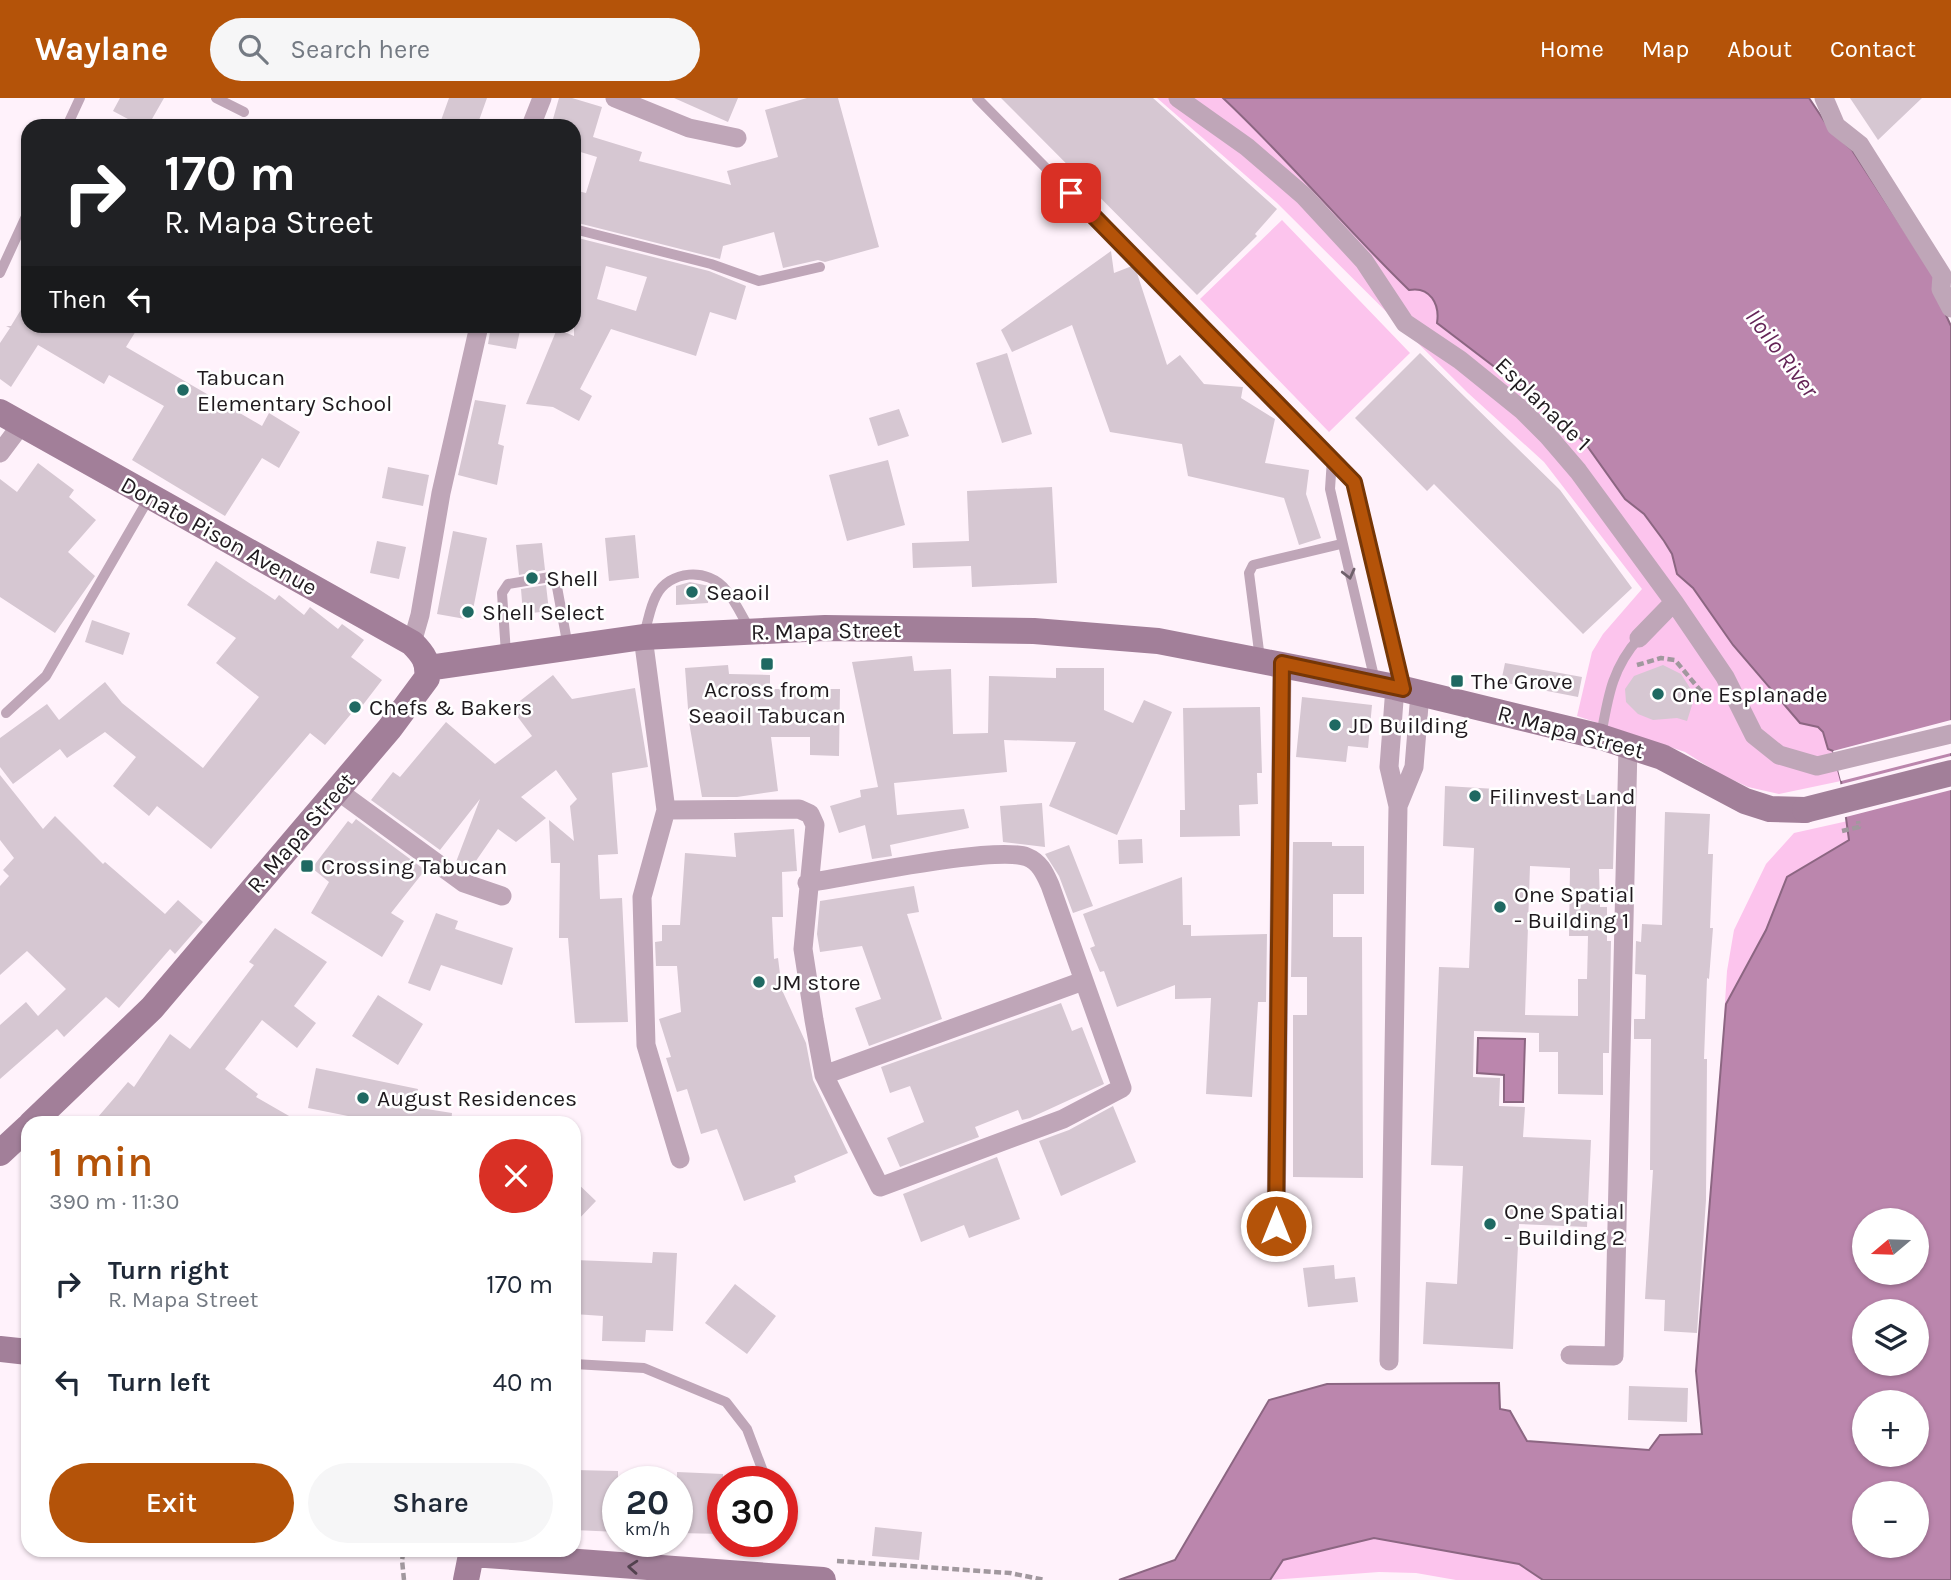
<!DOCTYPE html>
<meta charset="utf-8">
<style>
:root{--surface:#fff;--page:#f6f6f7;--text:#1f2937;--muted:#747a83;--accent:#b45309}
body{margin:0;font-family:Karla,sans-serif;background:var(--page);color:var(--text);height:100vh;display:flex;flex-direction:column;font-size:26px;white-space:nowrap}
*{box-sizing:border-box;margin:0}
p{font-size:23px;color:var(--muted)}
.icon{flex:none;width:38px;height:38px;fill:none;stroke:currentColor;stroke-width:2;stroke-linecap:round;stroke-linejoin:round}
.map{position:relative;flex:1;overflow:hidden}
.panel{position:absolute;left:21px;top:1018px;width:560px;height:441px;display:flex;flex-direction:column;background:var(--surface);border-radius:21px;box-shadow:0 2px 5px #0004}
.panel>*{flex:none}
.guide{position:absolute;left:21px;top:21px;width:560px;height:214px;border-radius:21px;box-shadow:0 2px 5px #0004;background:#202124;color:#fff;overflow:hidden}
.needle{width:46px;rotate:251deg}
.fabs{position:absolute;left:1852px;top:1110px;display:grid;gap:14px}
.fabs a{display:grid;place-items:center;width:77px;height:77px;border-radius:50%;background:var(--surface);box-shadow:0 2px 5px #0004;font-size:35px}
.speed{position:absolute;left:602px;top:1368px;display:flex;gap:14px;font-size:35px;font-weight:700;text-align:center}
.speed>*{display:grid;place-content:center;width:91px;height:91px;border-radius:50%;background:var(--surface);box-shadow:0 2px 5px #0004;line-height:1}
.speed small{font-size:18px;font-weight:400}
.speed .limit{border:10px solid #d22;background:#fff;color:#111}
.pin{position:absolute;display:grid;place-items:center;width:60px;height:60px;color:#fff;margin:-30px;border-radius:14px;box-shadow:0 4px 10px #0006}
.me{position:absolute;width:77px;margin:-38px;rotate:0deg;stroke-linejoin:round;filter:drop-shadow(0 0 5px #0008)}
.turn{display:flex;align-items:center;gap:24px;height:147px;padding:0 28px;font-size:32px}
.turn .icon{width:91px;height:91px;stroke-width:2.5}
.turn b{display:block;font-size:49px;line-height:60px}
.then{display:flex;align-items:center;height:66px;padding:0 28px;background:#0003;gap:14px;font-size:26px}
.round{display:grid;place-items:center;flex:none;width:74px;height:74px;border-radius:37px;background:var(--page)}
.headline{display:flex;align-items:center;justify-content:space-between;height:119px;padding:0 28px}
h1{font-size:42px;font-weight:600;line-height:52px;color:var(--accent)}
.button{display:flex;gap:14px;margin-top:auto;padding:14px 28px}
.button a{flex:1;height:80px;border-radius:42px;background:var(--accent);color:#fff;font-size:28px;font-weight:600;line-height:80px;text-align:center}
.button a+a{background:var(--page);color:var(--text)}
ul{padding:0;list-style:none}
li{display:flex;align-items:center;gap:21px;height:98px;padding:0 28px}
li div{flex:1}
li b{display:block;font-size:26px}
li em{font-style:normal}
header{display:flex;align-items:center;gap:42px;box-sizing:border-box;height:98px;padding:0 35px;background:var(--accent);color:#fff}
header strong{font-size:33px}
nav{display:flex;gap:38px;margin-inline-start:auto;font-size:24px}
.search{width:490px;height:63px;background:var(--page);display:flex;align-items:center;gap:18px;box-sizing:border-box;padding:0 24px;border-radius:38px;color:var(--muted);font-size:26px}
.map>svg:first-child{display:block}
.green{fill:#fcc4ed}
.water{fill:#bb86ad;stroke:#8c6682;stroke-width:2;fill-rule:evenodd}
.pier{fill:#fff2fb}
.building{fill:#d6c7d2;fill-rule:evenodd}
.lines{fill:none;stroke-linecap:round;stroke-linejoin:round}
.path{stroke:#a1989e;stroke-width:4.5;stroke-dasharray:7 3.5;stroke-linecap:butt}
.lane{stroke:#bfa6b8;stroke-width:10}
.street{stroke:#bfa6b8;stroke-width:19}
.secondary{stroke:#a27f99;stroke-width:26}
.secondary-bridge{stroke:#a27f99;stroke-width:26}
.oneway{stroke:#6f606b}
.oneway2{stroke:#53424f}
.route-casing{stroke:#753606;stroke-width:18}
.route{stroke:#b45309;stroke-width:12}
.poi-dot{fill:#1f6962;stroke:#fff;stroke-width:2.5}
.labels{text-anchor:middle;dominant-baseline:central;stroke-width:5;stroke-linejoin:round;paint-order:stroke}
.poi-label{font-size:23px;fill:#1f1a1e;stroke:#fff;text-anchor:start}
.street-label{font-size:23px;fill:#1f1a1e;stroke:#fff}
.water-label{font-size:24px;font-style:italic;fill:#652558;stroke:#fff}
</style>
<header>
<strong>Waylane</strong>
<div class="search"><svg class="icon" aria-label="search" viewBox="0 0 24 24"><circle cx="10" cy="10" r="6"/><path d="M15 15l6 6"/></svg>Search here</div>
<nav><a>Home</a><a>Map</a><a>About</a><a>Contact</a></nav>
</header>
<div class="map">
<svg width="1951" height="1482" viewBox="0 0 1951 1482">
<rect width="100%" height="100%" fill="#fff2fb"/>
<path class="green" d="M1157,0h84l313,284 118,172 5,20 130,91 34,116 -62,13 -31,-7 -30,-14 -33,-21 -108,-36 15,-64 11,-18 39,-45 -98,-127 -76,-69 -192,-191z
M1282,122l128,133 -81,79 -129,-133z
M1879,716l-183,557 20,-228 11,-172 7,-41 32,-66 28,-31z
M1364,1426l115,26 84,30h-107l-40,-7 -37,-1 -109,8 12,-20z"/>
<path class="water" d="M1223,0h586l22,33 21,19 82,126v13l17,37v1254h-408l-24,-16 -145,-26 -91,22 -13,20h-151l56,-20 94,-160 58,-16 172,-1 1,26 10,2 17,30 122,9 11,-15 42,-1 -6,-63 30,-367 40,-74 21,-53 62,-37 -8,-59 -8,-30 -5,-2 -5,-17 -5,-5 -18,-4 -67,-78 -40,-57 -16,-14 -5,-20 -8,-13 -20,-27 -19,-15 -40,-56 -42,-39 -106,-81c3,-19 -7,-37 -28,-33 -64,-62 -121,-131 -186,-192zM1864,1122h52v52h-52zM1864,1213h52v52h-52zM1864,1304h52v52h-52zM1864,1395h52v52h-52z
M1478,940l47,1 -2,63h-19v-27l-27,-2z"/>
<path class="pier" d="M1951,622v33l-110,28 -8,-30z
M1951,658v34l-109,28 -4,-33z"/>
<path class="building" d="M120,0h44l-16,28h-7l-28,-15z
M449,0h38l-10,28h-38z
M559,0h13l30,9 -9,30 49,15 -3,9 92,24 -4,-14 51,-14 -13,-47 42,-12h31l41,149 -54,15 -7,-2 -35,8 -9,-36 -51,14 -3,13 -146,-37v-32l12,3 11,-36 -23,-7v-24h-23z
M674,0h64l-10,24z
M1001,0h152l124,111 -22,25 2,2 -60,59z
M1850,0h72l-44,42z
M574,139l135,34 37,15 -10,34 -26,-8 -14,44 -85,-27 -31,60 12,7 -13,25 -26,-14 -27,-3 31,-75 17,7zM606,168l41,11 -11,34 -39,-12z
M1111,153l3,22 18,-7 4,4 31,95 13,-10 24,29 39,3 -2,11 34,21 -10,44 44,7 -3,24 15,44 -22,7 -15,-47 -96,-22 -6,-32 -72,-12 -38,-107 -60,27 -11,-22z
M28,200v28h111l-13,21 136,79 7,-13 31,19 -21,36 -17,-10 -37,58 -93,-56 32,-54 -55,-31 -5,9 -66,-39 -27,42 -11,-8v-36l10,-15 -4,-2h5z
M491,228h30l-5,23 -28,-5z
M1007,255l25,81 -30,9 -26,-80z
M1420,255l140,137 72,98 -49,46 -149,-150 -7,7 -72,-73z
M475,302l31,5 -8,39 6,2 -7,39 -39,-10z
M899,311l10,27 -31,10 -9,-28z
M888,362l17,65 -58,16 -18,-66z
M38,365l36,27 -5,7 27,23 -28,32 27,24 -40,57 -55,-36v-118l17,13z
M388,369l41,8 -6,31 -41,-8z
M1052,389l5,96 -85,4 -1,-21 -58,2 -1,-25 57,-2 -2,-50z
M453,433l34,7 -16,82 -34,-6z
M635,437l4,43 -30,3 -4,-43z
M377,443l29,6 -7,32 -29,-6z
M542,445l3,27 -26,5 -3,-30z
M216,463l59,39 4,-5 25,20 6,-8 28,22 4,-5 22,16 -13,17 31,23 -23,30 -3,-2 -31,37 -15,-12 -99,116 -54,-43 -8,10 -36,-30 23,-29 -31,-25 -38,26 -7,-9 -47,35 -13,-17v-29l47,-34 12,16 46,-38 17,21 81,65 56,-71 -43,-34 20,-25 -49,-33z
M690,484l19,4 -1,17 -32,2v-19z
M546,487l3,26 -26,3 -2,-25z
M92,522l38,13 -7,22 -38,-13z
M912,558l2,15 37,-2 2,65 35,-1 1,-57 67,2v-10h48v42l29,13 11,-23 28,12 -55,123 -68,-29 27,-64 -72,-2 3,32 -113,11 3,32 67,-6 5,19 -79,17 2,11 -20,3 -7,-34 -26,8 -9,-27 31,-9 -1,-7 18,-3 -26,-125z
M1505,565l77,14 -4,20 -77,-15z
M728,567l1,9 41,1v14h70l-1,67 -29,-1v-18h-39l7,54 -41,6h-35l-13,-75 -4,-54z
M1663,567l18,9 11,17 1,11 -6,19 -10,-3 -24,2 -15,-6 -12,-12 -1,-13 9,-13z
M553,577l19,24 63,-11 13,79 -36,6 6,81 -20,1 2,44 22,-1 6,124 -53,1 -7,-85h-9l1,-75h-9l-2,-43 25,21 -4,-35 7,-7 -21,-29 -35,27 25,21 -30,24 -18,-13 -29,42 -13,-9 24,-63 -40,51 -69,-50 22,-28 7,5 46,-55 49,42 37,-28 -21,-28z
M1302,599l70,8 -4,43 -20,-2 -2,16 -50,-5z
M1260,609l2,66h-5l1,31 -19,1 1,31 -60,1v-27h5l-2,-102z
M0,677l43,54 12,-13 48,48 2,-2 60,52 13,-14 25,22 -28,32 -5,-5 -51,59 -13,-11 -42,40 -7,-8 -57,50v-54l26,-23 12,14 28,-27 -39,-38 -27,24v-89l9,-10 -6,-6 11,-12 -14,-18z
M1445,688l170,10 -2,73h-14l1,38h7v34h4l-2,112h-6v42l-45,-1v-42h-19v-19l-65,-2 -1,46 27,1 -1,28 26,1 -2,30 68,3 -4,87 -68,-3 -6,125 -90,-5 3,-62 31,2 6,-118 -32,-1 8,-198 30,1 5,-120 -31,-2zM1530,768l40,2 -1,68h19l-1,43h-9v37l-53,-1z
M1042,705l3,44 -42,-5 -3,-36z
M1665,714l45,2 -2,40h5l-3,74h3l-4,51 -2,-1 -3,81h3l-1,141 -9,133 -33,-2 1,-31 -20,-1 8,-129h-3l1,-131h-17v-20h11l1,-44 -11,-1 1,-33 5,1 1,-18 20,1z
M356,721l69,51 -34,43 13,8 -22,36 -71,-44 18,-31 -17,-14 36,-47 4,3z
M794,731l3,42 -15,1 1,45h-11l2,42 4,-1 4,32 24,53 7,37 35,73 -54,23 2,6 -52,19 -27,-72 -16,5 -14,-45 -10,3 -11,-34 5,-1 -12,-38 22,-7 -4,-46h-21l-1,-24 7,-1v-16h18l5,-72 51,4 -2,-24z
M1142,741l1,24 -24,1 -1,-24z
M1293,744h39v4h32v48h-31v43h29l1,241 -70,-1v-162h14v-38h-16z
M1069,747l24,61 -20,7 -14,-37 -14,-22z
M1182,779l1,48h8v11l76,-2 -1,68h-8l-6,95 -46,-3 5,-96 -36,1v-14l-58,22 -13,-36 -4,1 -10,-24 5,-2 -12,-32z
M914,788l5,26 -12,2 35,105 -73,27 -14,-38 26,-9 -19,-53 -42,6 -3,-18 3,-33z
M436,815l22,8 -3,8 58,19 -11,37 -61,-20 -11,26 -22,-8z
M275,830l52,34 -33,44 22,17 -19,25 -35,-28 -37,49 33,25 -2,3 47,27h-211l36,-42 6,5 36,-53 20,15 64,-84 -5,-3z
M378,897l45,29 -25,41 -46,-29z
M1061,905l11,28 10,-4 22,57 -74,34 -8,2 -4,-10 -43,17 4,10 -79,30 -13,-29 37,-16 -14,-36 -20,7 -9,-26z
M316,970l102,21 -4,18 38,6 -1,11h-100l2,-7 -45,-9z
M1113,1008l23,56 -75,34 -22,-55 30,-11z
M997,1059l23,62 -51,19 -5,-13 -43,17 -18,-48z
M574,1082l22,21 -22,23z
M653,1154l24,1 -4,78 -27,-1 -1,12 -43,-1 1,-25 -29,-2v-54l78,3z
M1334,1167l1,14 20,-2 3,25 -50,5 -5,-39z
M735,1186l41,32 -29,38 -42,-31z
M1629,1288l59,2 -1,34 -59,-2z
M574,1372l44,1v61l-44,-2z
M677,1374l46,2v60l-46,-1z
M875,1429l47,5 -3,28 -47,-4z"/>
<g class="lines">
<path class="path" d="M1637,567l24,-7 14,2 25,30 12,6
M1842,733l17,-4 -1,-6
M837,1463l173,12 35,7
M404,1482l-2,-20 2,-10"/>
<path class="lane" d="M216,0l28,14
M977,0l378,384 47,203
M67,28l13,-28
M574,131l137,35 48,17 61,-14
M0,175l28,-61
M1332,361l-2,30 45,192
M644,536c4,-12 6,-27 12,-38 13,-26 52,-29 70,-6 9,11 16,26 23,38
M506,556l-4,-61 6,-9 42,-7 7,10 11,60
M1260,561l-11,-86 4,-8 88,-21
M6,615l40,-37 103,-178
M1601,638c7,-39 11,-68 38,-98
M574,1266l70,4 82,34 21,27 20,53"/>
<path class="street" d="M615,0l74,30 48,10
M1178,0l69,49 57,49 60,65 41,62 55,37 62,50 26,26 30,35 96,131 51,75 29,58 25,20 38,11 134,-32
M1824,0l12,28 24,19 82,130 -1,14 10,19
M531,28l11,-28
M0,355l21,-28
M643,539l23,173 -24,87 4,148 34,114
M1639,540l35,-36
M412,545l8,-28 21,-122 38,-167
M338,693l126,92 38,13
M1398,708l16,-39 6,-74
M666,712l133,-1 11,5 5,11 -12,124 11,71 10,55 56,112 183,-68 59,-31 -72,-203c-5,-11 -10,-23 -23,-28 -32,-12 -178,20 -220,26
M824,977l259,-94
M1276,1128l6,-563
M1570,1257l44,1 14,-610
M1389,1263l9,-555 -9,-39 6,-80"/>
<path class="secondary" d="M0,314l412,231c11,11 17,19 15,35l-37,50 -238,280 -121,116
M428,570l215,-31 182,-9 209,3 124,10 237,46 206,50 61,20 83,44 25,8 35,1
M0,1055l28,-26
M0,1251l28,3
M472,1456l351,26
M466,1482l6,-30"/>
<path class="secondary-bridge" d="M1805,712l146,-37"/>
</g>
<defs><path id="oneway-chevron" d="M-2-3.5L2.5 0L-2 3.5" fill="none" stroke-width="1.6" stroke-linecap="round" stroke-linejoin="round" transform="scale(1.75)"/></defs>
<use class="oneway" href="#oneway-chevron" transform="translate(1349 476) rotate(76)"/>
<use class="oneway2" href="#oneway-chevron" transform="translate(633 1469) rotate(-176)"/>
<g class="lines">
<defs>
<path id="route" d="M1071,95l283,289 49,207 -121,-26 -6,563"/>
</defs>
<use href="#route" class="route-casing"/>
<use href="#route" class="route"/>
</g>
<g class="poi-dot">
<circle cx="183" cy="292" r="7"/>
<circle cx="532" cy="480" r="7"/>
<circle cx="692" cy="494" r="7"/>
<circle cx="468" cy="514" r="7"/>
<rect x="760" y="559" width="14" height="14" rx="3.5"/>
<rect x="1450" y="576" width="14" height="14" rx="3.5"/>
<circle cx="1658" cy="596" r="7"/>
<circle cx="355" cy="609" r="7"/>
<circle cx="1335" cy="627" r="7"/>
<circle cx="1475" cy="698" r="7"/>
<rect x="300" y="761" width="14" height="14" rx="3.5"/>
<circle cx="1500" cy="809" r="7"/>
<circle cx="759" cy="884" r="7"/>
<circle cx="363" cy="1000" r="7"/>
<circle cx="1490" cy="1126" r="7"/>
</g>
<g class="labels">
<g class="poi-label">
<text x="197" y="279">Tabucan<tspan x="197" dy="26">Elementary School</tspan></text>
<text x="546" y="480">Shell</text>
<text x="706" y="494">Seaoil</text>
<text x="482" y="514">Shell Select</text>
<text x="1471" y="583">The Grove</text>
<text x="767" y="591" text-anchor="middle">Across from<tspan x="767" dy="26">Seaoil Tabucan</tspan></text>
<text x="1672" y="596">One Esplanade</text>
<text x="369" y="609">Chefs &amp; Bakers</text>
<text x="1349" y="627">JD Building</text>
<text x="1489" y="698">Filinvest Land</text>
<text x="321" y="768">Crossing Tabucan</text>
<text x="1514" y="796">One Spatial<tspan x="1514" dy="26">- Building 1</tspan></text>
<text x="773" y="884">JM store</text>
<text x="377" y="1000">August Residences</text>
<text x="1504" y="1113">One Spatial<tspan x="1504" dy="26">- Building 2</tspan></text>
</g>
<g class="street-label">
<text transform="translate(1543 306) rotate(44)">Esplanade 1</text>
<text transform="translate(219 438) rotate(29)">Donato Pison Avenue</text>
<text transform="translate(826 533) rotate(-1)">R. Mapa Street</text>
<text transform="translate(1571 634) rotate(15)">R. Mapa Street</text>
<text transform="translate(301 735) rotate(-49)">R. Mapa Street</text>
</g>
<g class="water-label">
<text transform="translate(1782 255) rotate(53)">Iloilo River</text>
</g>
</g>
</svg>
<div class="fabs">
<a><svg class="needle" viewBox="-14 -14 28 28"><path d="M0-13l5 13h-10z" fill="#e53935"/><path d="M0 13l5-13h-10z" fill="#747a83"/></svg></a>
<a><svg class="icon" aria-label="layers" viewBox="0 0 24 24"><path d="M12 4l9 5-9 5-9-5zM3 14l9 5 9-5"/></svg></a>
<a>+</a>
<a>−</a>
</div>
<div class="speed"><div>20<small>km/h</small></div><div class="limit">30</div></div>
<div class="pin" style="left:1071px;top:95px;background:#d93025"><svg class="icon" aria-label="arrive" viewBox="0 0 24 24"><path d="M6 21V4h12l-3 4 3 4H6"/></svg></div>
<svg class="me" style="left:1276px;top:1128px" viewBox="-20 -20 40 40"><circle r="17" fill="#b45309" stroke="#fff" stroke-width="3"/><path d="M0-11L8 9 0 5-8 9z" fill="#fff"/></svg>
<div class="guide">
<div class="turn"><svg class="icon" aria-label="right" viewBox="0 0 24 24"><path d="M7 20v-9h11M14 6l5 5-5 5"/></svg><div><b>170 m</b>R. Mapa Street</div></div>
<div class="then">Then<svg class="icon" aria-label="left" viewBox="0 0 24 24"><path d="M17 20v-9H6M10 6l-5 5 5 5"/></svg></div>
</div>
<section class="panel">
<div class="headline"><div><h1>1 min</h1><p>390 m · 11:30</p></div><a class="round" style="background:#d93025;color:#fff"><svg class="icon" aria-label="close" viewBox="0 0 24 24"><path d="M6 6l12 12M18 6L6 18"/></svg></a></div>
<ul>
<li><svg class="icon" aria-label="right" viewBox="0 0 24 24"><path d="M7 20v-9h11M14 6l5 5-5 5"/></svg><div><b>Turn right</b><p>R. Mapa Street</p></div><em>170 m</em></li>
<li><svg class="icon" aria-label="left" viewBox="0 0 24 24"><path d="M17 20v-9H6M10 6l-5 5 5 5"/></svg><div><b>Turn left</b></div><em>40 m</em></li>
</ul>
<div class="button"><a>Exit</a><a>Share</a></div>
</section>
</div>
